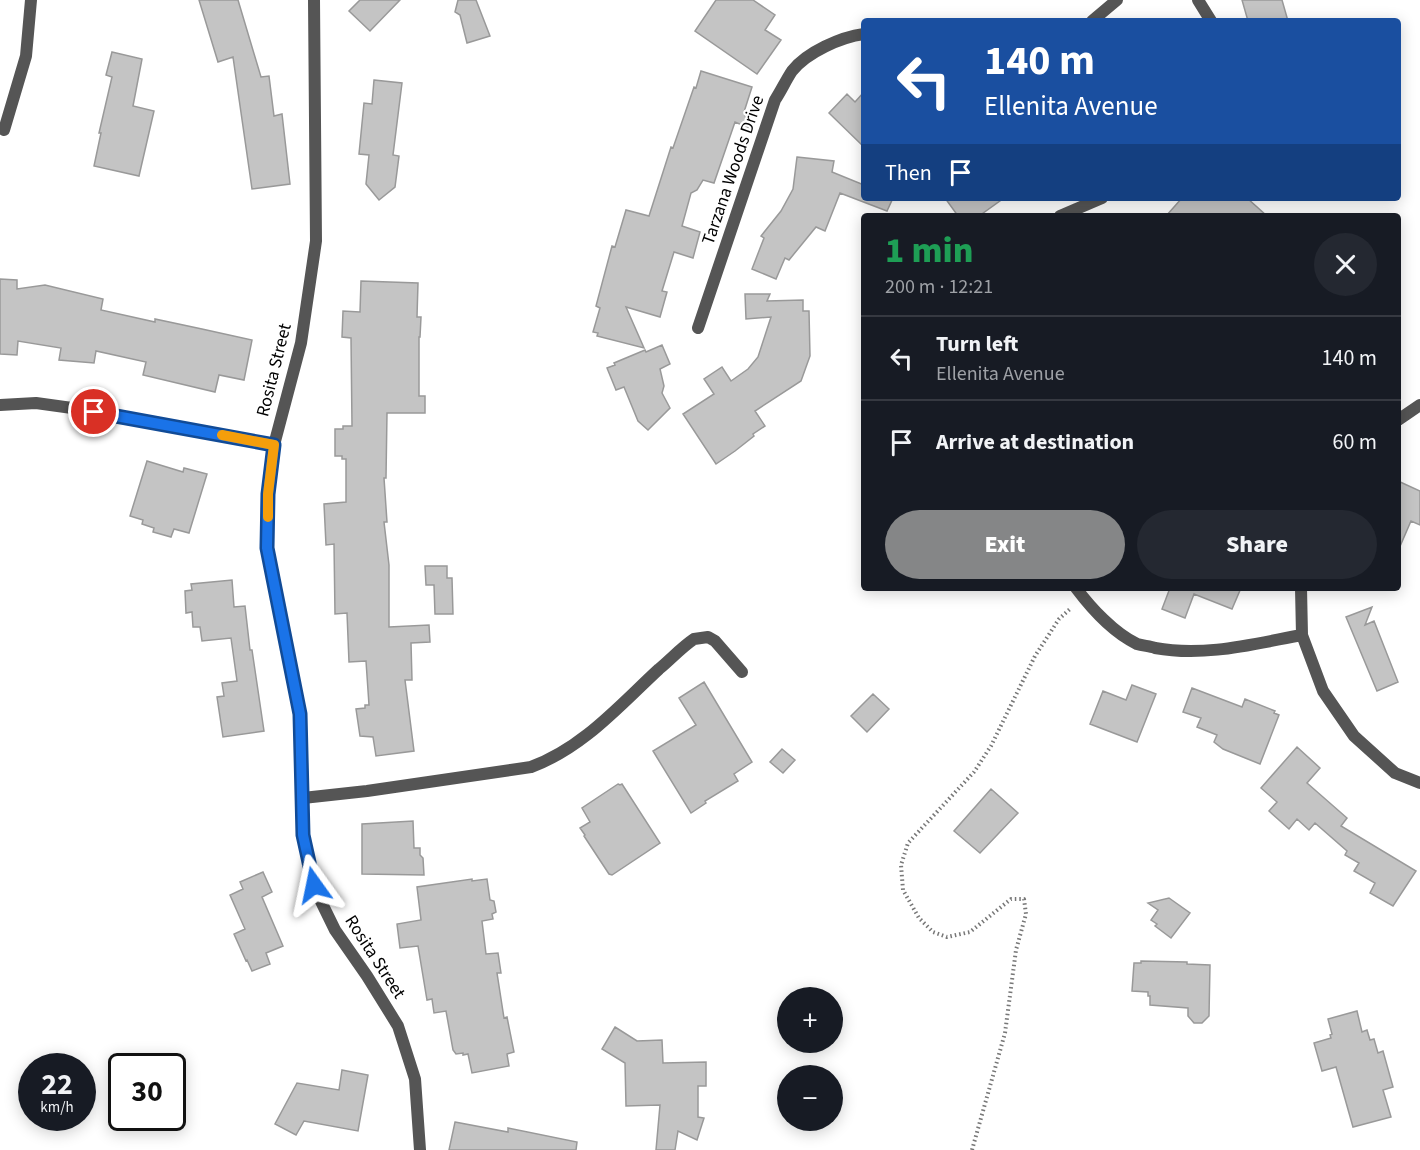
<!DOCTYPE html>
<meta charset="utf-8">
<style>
:root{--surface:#171b24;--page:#242831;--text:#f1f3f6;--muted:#9ea1a6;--line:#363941;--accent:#858687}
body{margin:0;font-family:"Source Sans 3",sans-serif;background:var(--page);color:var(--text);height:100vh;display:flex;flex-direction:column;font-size:22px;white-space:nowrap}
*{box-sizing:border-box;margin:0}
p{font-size:20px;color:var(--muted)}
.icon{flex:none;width:33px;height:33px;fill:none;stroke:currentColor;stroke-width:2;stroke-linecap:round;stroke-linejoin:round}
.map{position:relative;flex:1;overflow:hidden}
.details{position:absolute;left:861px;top:213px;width:540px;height:378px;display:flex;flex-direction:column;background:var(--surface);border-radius:6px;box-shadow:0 3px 15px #0003}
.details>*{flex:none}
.hud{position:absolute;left:861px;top:18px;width:540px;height:183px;border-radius:6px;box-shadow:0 3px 15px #0003;background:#1a4fa0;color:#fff;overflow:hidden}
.controls{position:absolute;left:777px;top:987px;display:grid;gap:12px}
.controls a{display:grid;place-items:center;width:66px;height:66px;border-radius:50%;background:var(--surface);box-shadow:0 3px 15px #0003;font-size:30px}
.speed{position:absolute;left:18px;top:1053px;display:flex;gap:12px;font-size:30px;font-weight:700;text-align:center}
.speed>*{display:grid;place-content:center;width:78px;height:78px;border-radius:50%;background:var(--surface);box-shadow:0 3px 15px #0003;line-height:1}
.speed small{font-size:15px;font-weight:400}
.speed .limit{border:3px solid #111;border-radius:9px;background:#fff;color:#111}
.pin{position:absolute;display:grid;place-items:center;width:51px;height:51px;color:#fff;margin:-26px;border:3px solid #fff;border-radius:50%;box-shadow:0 2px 6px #0007}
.me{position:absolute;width:66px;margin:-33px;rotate:348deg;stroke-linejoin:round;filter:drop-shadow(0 0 4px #0008)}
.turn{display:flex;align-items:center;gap:21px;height:126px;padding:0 24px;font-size:27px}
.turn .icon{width:78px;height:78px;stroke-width:2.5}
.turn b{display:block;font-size:42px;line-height:51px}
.then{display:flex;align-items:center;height:57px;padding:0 24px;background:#0003;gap:12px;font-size:22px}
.round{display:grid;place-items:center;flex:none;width:63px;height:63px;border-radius:32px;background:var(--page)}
.head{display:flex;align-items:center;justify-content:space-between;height:102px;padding:0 24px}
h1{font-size:36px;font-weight:800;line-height:45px;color:#1e9e55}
.cta{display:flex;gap:12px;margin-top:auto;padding:12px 24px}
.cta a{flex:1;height:69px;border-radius:36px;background:var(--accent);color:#fff;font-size:24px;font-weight:800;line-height:69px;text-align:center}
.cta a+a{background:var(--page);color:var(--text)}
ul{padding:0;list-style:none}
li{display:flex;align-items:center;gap:18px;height:84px;padding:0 24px;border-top:2px solid var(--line)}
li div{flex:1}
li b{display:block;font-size:22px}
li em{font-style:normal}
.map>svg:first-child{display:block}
.building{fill:#c4c4c4;stroke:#999;stroke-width:1.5}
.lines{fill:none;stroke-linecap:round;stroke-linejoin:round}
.path{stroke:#777;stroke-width:4;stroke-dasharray:1.5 3;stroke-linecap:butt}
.lane{stroke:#555;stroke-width:12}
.street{stroke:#555;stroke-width:12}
.route-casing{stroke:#114b97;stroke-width:15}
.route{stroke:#1a73e8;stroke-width:10}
.slow{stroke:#f59e0b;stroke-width:10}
.labels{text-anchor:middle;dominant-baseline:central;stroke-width:4.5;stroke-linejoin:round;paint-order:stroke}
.street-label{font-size:18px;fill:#000;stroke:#fff}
</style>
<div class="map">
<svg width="1420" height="1150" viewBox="0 0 1420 1150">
<rect width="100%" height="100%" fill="#fff"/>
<path class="building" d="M199,0h39l23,77 8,-1 5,40 8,-2 8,70 -38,5 -19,-132 -15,5z
M360,0h40l-30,31 -21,-20z
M458,0h18l14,36 -23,7 -7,-28 -5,-3z
M716,0h37l22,15 -10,15 16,10 -24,34 -62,-43z
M1242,0h40l6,21h-40z
M112,52l30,7 -9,47 21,5 -15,65 -45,-10 7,-33h-2l13,-56 -6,-2z
M701,71l51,16 -8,25 5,16 -14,-6 -21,61 -11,-3 -6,10 -6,3 -9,33 18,6 -7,26 -19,-6 -12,39 5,1 -7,25 -34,-10 18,41 -47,-12 1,-3 -5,-1 7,-24 -4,-2 16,-60 3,1 11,-37 23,6 22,-69 2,1 21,-61 2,1z
M374,80l28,3 -9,72 6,1 -4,31 -16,13 -13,-16 3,-29 -10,-1 5,-51 8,1z
M864,92v55l-35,-34 18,-19 8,8z
M797,157l37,4 -2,11 32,13v13h29l-6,13 -47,-18 -15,38 -9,-4 -27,33 -4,-2 -9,21 -24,-10 12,-31 -3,-2 20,-25 12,-22z
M945,198h59l-25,18h-21z
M1182,198h65l20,18h-101z
M0,279l17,1v9l28,-4 58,14 -2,11 54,12v-3l47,10 50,11 -8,40 -25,-5 -4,17 -72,-17 3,-13 -50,-11 -2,12 -35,-3 2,-12 -43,-7 -1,14 -17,-1z
M361,281l57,2 -1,34h4l-1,20h-1v59h6v17h-38l-1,65h-2l3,44h-3l5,43v62l40,-2 1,17 -19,1 1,37h-7l9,71 -38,5 -3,-19 -13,-1 -4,-27 9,-1v-3h4l-3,-44 -17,1 -2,-49 -12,1 -1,-70 -8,1 -2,-41 22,-2v-43h-4v-3h-7v-27h8v-3h9l-1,-88 -9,-1 1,-26 17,1z
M745,294h25l-3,7 36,-1v11h6l1,45 -9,25 -46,30 10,15 -12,8 1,2 -19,15 -19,13 -33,-50 31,-20 -10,-15 18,-12 9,14 17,-12 10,-12 13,-40 -25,2z
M662,345l8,19 -10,5 4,17 -2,7 8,15 -22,22 -10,-9 -14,-34 -8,3 -9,-22 8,-3 -1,-2 31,-13 1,2z
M147,461l36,11 1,-4 23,6 -18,59 -15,-4 -3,8 -18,-5 1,-4 -12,-4 1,-4 -13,-4z
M1398,481l22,10v34l-9,-4 -13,30z
M425,566h22v12h5l1,36h-18l-1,-29h-8z
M232,580l2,27 11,-1 5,44h2l12,81 -41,6 -6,-40 7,-1 -2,-13 15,-2 -6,-43 -29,3 -2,-14h-7l-1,-15 -6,1 -1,-22 7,-1 -1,-6z
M1170,588h71l-9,21 -38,-15 -9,24 -23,-9z
M1372,607l-7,18 9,-4 24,61 -21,9 -31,-74z
M704,682l48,80 -18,12 4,7 -33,20 1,2 -15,10 -38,-62 43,-26 -17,-27z
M1132,685l24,9 -19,48 -47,-18 13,-33 23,9z
M1192,688l50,19 3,-8 30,12 -1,2 5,2 -19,49 -37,-15 -9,-7 3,-7 -20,-8 4,-9 -18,-6z
M873,694l16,15 -22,23 -16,-16z
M1297,747l23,21 -13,15 40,35 -6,8 75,45 -23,35 -23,-13 5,-10 -21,-12 5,-8 -14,-8 2,-4 -32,-28 -6,7 -12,-11 -8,10 -20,-18 8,-9 -16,-14z
M782,749l13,11 -12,13 -13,-11z
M618,784l2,1 2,-1 38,59 -48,32 -3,-1 -25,-38 1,-1 -5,-7 10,-6 -8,-14z
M991,789l27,24 -38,40 -26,-22z
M413,821l1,27h6v7l3,3 1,17 -62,-1v-50z
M263,872l9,20 -10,5 21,49 -17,7 4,11 -18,7 -5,-11 -1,1 -12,-27 11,-5 -15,-34 13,-6 -3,-7z
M472,879v2l15,-2 3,21 4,1 2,11 -4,2 1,5 -11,2 4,33 12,-1 3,20h-4l7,45 3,-1 7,35 -7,2 2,12 -37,7 -4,-19 -5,1v-2l-7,1 -3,-4 -7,-39 -12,2 -2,-14 -5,1 -9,-54 -18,2 -3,-24 24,-4 -4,-33z
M1169,898l21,15 -19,25 -16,-12 2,-2 -6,-4 7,-10 -10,-7z
M1141,961l46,1v2l23,1 -1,51 -7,7h-8l-6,-7v-8l-38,-3v-9h-2v-4l-16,-1 2,-28h7z
M1357,1011l5,21 5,-2 3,10 4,-1 4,14 5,-2 10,36 -10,3 8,27 -38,10 -17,-60 -14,4 -8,-28 17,-5 -1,-3 2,-1 -4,-15z
M615,1027l22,14 25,-1 1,23 43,-1v24h-8v31l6,1 -7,22 -19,-9 -3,19h-19l4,-45 -34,1 -1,-43 -23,-14z
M342,1070l26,5 -10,56 -54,-10 -8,14 -21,-11 22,-41 42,7z
M455,1122l53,10v-4l69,14 -1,8h-127z"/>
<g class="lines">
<path class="path" d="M972,1150l33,-117 11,-83 10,-36 -2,-15h-13l-41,33 -23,5 -14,-5 -14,-14 -16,-28 -2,-25 7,-22 66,-71 17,-26 44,-90 24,-37 12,-11"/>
<path class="lane" d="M4,130l22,-74 5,-56
M303,798l64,-7 164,-24c52,-19 89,-62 128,-98 12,-10 23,-22 35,-30l14,-2 7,4 27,31"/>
<path class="street" d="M314,0l2,241 -15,102 -27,102 -6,49 -1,54 33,166 3,121 10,50 22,45 32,46 31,50 17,53 5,71
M1198,0l13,21
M1092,21l25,-21
M1060,216l42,-18
M698,328l77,-228c6,-9 11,-20 17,-29 15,-19 49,-34 72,-37
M0,405l36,-2 36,5 202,37
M1398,420l22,-15
M1076,588c15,20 38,45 61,56 6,2 13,2 18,4 50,9 98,-4 147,-13
M1301,588l1,47 21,56 31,45 41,37 25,10"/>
</g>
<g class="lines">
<defs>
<path id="route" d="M94,412l180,33 -6,49 -1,54 33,166 3,121 11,50"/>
</defs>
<use href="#route" class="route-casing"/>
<use href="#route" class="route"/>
<path class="slow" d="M222,435l52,10 -6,49v23"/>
</g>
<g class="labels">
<g class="street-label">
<text transform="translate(733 170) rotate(-71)">Tarzana Woods Drive</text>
<text transform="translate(274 370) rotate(-76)">Rosita Street</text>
<text transform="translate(375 957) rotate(57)">Rosita Street</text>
</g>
</g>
</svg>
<div class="controls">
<a>+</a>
<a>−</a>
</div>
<div class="speed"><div>22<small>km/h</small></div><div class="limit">30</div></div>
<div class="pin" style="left:94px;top:412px;background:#d93025"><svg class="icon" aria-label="arrive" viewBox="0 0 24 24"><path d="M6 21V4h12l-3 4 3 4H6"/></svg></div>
<svg class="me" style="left:314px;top:885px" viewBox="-20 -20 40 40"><path d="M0-17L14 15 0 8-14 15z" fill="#1a73e8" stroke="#fff" stroke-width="4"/></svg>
<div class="hud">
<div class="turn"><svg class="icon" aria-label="left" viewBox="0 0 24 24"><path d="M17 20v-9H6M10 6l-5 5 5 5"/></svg><div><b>140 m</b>Ellenita Avenue</div></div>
<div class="then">Then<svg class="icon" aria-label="arrive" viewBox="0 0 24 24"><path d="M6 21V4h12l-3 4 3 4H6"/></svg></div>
</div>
<section class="details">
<div class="head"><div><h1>1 min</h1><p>200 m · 12:21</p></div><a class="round"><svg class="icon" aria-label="close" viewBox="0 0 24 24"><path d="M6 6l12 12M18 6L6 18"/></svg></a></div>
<ul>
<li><svg class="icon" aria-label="left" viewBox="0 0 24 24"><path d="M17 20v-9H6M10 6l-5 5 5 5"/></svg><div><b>Turn left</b><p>Ellenita Avenue</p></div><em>140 m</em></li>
<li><svg class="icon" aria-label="arrive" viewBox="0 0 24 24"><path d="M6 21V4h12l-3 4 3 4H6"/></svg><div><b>Arrive at destination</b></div><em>60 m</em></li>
</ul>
<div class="cta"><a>Exit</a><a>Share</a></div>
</section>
</div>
